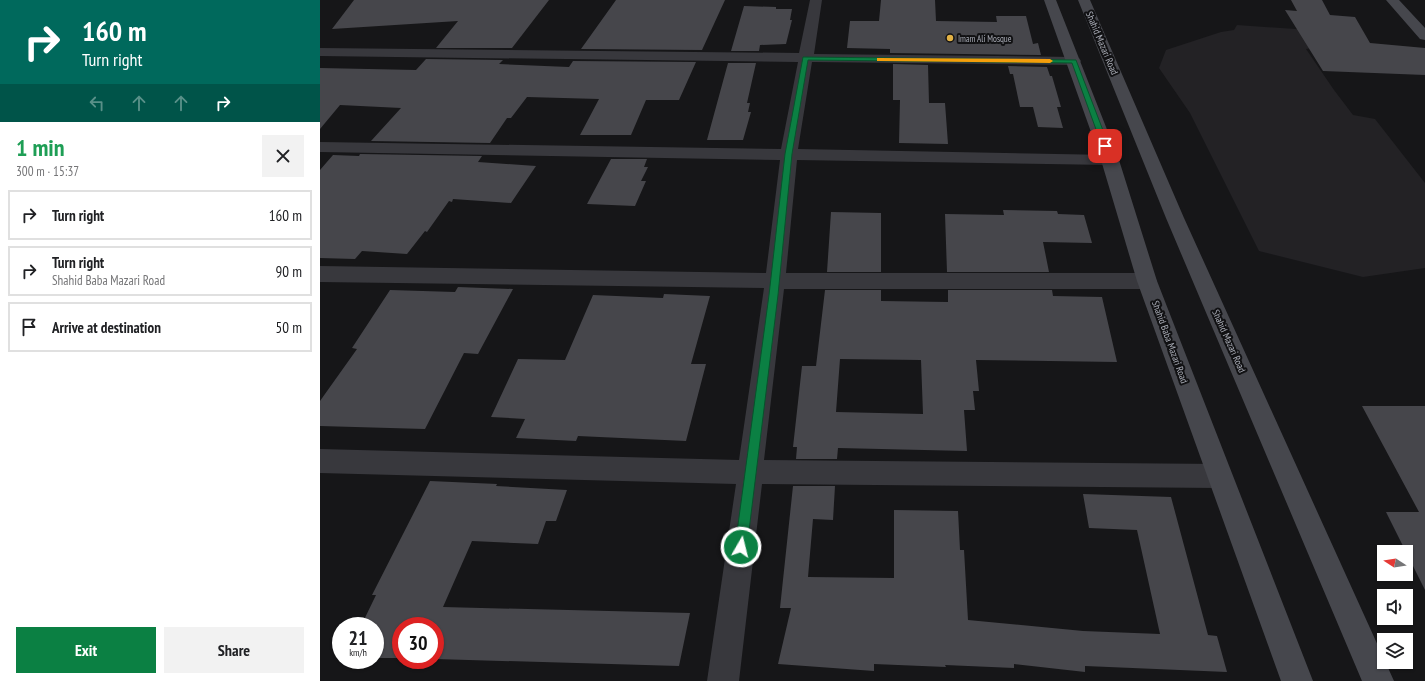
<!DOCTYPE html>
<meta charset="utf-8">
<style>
:root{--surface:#fff;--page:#f2f2f2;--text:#202124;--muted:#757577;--line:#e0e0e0;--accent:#0b8043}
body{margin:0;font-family:"PT Sans Narrow",sans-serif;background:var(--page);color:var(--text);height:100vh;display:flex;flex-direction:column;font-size:15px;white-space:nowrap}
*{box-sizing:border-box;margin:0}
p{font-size:13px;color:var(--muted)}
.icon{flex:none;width:22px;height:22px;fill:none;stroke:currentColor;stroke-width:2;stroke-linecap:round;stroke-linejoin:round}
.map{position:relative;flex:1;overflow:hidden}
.sheet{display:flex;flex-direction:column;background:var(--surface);width:320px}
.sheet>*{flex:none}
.top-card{background:#00695c;color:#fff;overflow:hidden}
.needle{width:26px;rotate:282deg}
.fabs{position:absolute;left:1057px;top:545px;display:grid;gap:8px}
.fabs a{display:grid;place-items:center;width:36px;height:36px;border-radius:0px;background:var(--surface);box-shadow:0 1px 3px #0004;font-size:20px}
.speed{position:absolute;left:12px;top:617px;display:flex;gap:8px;font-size:20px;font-weight:700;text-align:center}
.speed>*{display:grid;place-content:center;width:52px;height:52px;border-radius:50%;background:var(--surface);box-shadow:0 1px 3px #0004;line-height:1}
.speed small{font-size:10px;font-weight:400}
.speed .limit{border:6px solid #d22;background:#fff;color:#111}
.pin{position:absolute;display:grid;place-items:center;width:34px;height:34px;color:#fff;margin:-17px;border-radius:8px;box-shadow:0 2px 6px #0006}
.me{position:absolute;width:44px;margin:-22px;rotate:8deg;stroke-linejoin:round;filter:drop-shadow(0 0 3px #0008)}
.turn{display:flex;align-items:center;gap:14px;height:84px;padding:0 16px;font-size:18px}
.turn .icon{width:52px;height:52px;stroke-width:2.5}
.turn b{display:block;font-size:28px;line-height:34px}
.lanes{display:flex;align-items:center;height:38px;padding:0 16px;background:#0003;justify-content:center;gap:20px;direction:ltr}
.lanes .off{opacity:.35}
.round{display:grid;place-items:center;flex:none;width:42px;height:42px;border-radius:0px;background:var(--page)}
.headline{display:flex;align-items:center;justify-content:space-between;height:68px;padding:0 16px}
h1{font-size:24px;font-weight:600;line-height:30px;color:#1e9e55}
.action{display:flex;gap:8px;margin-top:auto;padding:8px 16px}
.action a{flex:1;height:46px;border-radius:0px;background:var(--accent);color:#fff;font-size:16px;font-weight:600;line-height:46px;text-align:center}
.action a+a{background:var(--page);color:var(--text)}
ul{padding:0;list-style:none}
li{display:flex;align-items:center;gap:12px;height:50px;margin:0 8px 6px;padding:0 8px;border:2px solid var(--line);border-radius:0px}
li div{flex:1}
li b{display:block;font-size:15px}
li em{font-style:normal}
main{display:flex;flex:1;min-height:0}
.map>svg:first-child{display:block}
.built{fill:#232225}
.building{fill:#46464b;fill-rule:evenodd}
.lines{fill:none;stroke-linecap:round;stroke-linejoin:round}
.street{fill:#38383d;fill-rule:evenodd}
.secondary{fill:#46474d;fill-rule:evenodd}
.route{fill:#0b8043;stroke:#07532c}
.slow{fill:#f59e0b}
.poi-dot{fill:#e1b145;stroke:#111113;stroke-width:1.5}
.labels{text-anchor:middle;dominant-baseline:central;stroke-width:4;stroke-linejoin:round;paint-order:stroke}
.far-poi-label{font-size:9px;fill:#aaadb7;stroke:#111113;text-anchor:start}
.street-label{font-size:10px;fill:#aaadb7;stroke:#111113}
</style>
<main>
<section class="sheet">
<div class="top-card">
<div class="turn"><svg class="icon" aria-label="right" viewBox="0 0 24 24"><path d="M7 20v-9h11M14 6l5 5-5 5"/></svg><div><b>160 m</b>Turn right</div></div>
<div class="lanes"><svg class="icon off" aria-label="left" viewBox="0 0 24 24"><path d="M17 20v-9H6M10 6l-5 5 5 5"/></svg><svg class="icon off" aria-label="ahead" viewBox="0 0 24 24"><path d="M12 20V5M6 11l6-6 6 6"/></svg><svg class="icon off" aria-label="ahead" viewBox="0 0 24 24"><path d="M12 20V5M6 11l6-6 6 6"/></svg><svg class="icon" aria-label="right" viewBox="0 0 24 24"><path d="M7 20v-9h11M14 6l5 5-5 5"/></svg></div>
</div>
<div class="headline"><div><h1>1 min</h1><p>300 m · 15:37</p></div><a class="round"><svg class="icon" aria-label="close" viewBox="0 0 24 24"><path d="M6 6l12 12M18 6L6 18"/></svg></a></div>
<ul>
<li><svg class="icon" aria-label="right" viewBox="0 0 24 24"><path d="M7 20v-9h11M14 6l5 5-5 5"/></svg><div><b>Turn right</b></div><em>160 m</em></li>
<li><svg class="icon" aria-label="right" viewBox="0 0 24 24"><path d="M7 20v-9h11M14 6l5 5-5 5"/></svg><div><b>Turn right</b><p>Shahid Baba Mazari Road</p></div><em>90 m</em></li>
<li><svg class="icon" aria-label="arrive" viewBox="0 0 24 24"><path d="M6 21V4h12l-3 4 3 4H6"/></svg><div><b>Arrive at destination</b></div><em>50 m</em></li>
</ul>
<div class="action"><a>Exit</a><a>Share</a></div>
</section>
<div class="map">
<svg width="1105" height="681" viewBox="0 0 1105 681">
<rect width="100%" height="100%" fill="#161618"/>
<path class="built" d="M917,25l73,5 12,17 -16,2 28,41 19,25 22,4 50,64v85l-62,9 -104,-26 -69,-138 -31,-45 7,-18 55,-18 13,-2z"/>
<path class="building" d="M34,0h195l-37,48h-76l22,-27 -126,8z
M296,0h109l-23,50 -121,-1z
M561,0h54l1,21 61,1 -1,-6h30l7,28 5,-1 3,12 -151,-2v-4l-43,-1 3,-27h29z
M971,0h31l8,15 25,2 15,26 55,5v27l-102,-4 -38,-61 12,1z
M424,6l32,1v2h16l-2,11h2l-6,24 -26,1 -1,6h-28z
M106,59l77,1 -4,4 70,3 4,-6 123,1 -17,38h-33l-15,35h-51l19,-36 -72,-2 -16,21h-4l-17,25 -119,-2 30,-33 -61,-3 -20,24v-61l96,2z
M408,63h28l-9,40h3l-2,9h3l-8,28h-36z
M573,64l35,1 1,38h16l3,41 -49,-1 1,-43h-7z
M688,66l39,1 3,9h2l9,31h-4l6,21 -25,-1 -5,-20h-13l-7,-33h-3z
M40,154l122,2 -4,6 58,4 -25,37 -58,-4 -1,3 -3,-1 -22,31 -2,-1 -18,23 -45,-3 -7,8 -35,-1v-88l13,-15 26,1z
M291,159h36l-3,8h4l-7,14h5l-11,25 -48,-2z
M683,210l54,1 1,3 26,1 8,28 -49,-1 6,30h-102l-2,-58 59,1z
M511,212l50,1v59h-54z
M138,287l55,2 -35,65 -14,-1 -39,76 -105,-3v-25l37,-52 -5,-1 38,-58 65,2z
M505,290h56v11l67,1v-12h104l1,6 49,1 15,65 -141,-2 3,31h-6l2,19h-11l3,41 -129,-3 -1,11h-41l1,-12h-4l9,-81h14zM520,359l81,1 2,54 -87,-2z
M344,294l46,2 -19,68h15l-20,77 -108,-5 -2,5 -60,-3 9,-19 -34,-2 27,-58 47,1 28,-65 70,3z
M1042,406h63v184l-39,-78h33z
M110,481l67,3 -1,2 71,4 -11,31h-10l-8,23 -66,-3 -29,66 247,6 -11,53 -244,-7v-33h-34v32h-26v-32h-14l15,-31h-4z
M473,486h42l-2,34 -20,-1 -5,58 86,1v-68l64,1 2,39h4l4,70 115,11 77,3 -23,-104 -48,-2 -6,-34 88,3 37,138 9,1 10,36 -142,-6v6l-71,-8v4l-69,-3 1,2 -72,-3v7l-96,-7 13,-56h-11z"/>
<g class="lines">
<path class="street" d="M490,0h12l-8,54 260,3 5,1 2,3 -2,3 -5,1 -262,-3 -14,87 312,6 6,1 3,4 -3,4 -6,1 -313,-5 -11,113h361l7,3 3,5 -3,5 -7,3h-363l-20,171 455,4 9,3 4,9 -4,9 -9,3 -457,-4 -23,197h-32l29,-197 -416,-11v-24l419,11 25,-172 -444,-6v-16l446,7 14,-113 -460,-8v-10l461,7 17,-87 -478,-6v-8l479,5z"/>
<path class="secondary" d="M724,0h12l63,160 38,121 156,400h-32l-144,-400 -36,-121z
M758,0h12l94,218 210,463h-32l-196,-463z
M1066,0h13l26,28v12l-5,-1z"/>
</g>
<path class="route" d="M483,57l273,3 33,86 -4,2 -3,-2 -30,-83 -264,-3 -16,94 -14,141 -31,252 -2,4 -4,1 -4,-1 -2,-4 34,-252 16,-141z"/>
<path class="slow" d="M557,58l173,1 3,2 -3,2 -170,-2h-3z"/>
<circle class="poi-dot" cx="630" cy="38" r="4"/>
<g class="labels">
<g class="far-poi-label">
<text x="638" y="38">Imam Ali Mosque</text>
</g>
<g class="street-label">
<text transform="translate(782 43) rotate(67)">Shahid Mazari Road</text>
<text transform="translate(909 341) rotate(66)">Shahid Mazari Road</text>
<text transform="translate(850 342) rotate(70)">Shahid Baba Mazari Road</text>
</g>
</g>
</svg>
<div class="fabs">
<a><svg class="needle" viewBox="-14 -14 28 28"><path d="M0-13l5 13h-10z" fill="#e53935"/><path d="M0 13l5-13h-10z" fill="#757577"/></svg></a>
<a><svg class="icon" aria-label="sound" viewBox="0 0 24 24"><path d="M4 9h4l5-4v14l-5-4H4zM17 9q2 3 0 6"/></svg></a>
<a><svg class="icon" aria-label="layers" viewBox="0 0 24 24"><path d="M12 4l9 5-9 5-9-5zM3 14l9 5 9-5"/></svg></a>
</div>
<div class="speed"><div>21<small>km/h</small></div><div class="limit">30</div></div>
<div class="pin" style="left:785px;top:146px;background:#d93025"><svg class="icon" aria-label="arrive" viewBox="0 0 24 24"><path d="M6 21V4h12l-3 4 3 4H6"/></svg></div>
<svg class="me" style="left:421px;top:547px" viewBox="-20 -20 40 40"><circle r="17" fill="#0b8043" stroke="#fff" stroke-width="3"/><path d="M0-11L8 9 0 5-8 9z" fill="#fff"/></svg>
</div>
</main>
